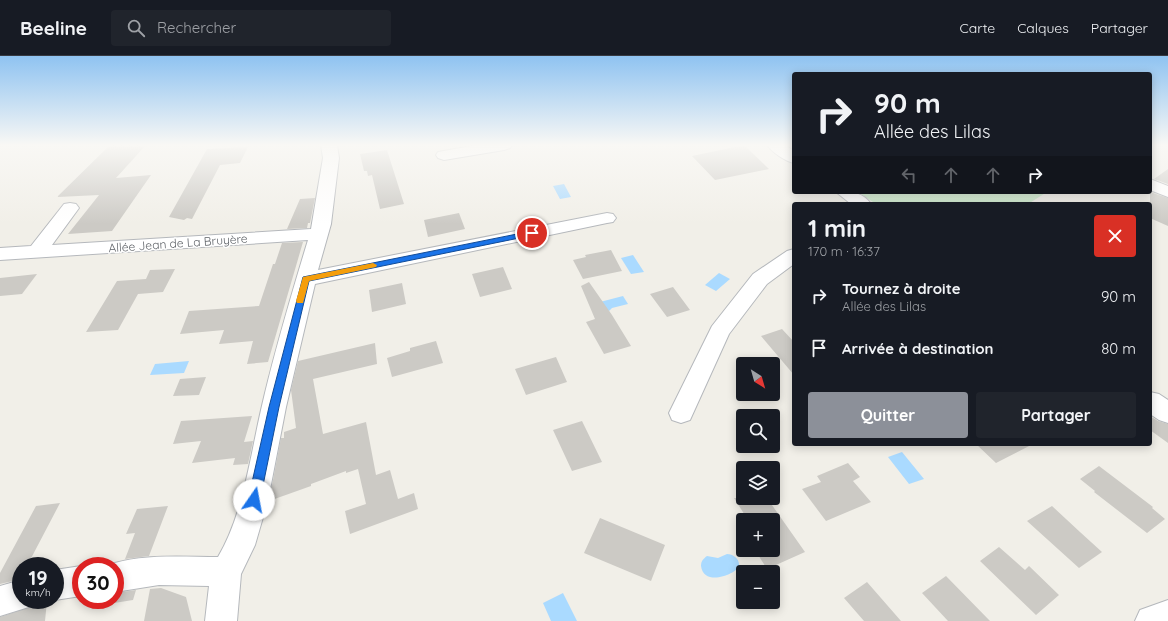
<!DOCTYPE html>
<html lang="fr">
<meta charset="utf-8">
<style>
:root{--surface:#171b24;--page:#20242c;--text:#f1f3f6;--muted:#9ea1a6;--line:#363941;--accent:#8c9099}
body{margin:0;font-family:Quicksand,sans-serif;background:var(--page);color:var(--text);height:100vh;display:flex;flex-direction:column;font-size:15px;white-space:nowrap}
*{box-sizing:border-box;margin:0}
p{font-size:13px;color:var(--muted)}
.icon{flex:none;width:22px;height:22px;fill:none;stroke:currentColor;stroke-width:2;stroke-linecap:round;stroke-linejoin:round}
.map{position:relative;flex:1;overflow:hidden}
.side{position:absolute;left:792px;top:146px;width:360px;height:244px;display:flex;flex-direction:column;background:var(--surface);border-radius:4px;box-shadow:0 2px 10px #0003}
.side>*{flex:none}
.hud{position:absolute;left:792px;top:16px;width:360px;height:122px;border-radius:4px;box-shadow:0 2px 10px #0003;background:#171b24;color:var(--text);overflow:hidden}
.needle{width:26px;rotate:143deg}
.controls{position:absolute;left:736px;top:301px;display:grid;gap:8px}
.controls a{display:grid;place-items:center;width:44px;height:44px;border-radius:4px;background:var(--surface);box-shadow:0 2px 10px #0003;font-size:20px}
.speed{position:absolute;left:12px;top:501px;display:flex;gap:8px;font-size:20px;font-weight:700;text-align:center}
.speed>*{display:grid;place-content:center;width:52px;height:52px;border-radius:50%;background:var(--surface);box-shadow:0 2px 10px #0003;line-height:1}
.speed small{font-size:10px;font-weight:400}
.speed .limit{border:6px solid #d22;background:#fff;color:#111}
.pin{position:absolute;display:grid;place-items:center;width:34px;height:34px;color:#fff;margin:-17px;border:2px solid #fff;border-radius:50%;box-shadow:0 1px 4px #0007}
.me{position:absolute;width:44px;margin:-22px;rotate:12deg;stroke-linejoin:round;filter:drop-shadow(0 0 3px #0008)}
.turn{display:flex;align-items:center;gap:14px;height:84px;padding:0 16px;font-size:18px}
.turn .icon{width:52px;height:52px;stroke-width:2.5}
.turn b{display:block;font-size:28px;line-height:34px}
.lanes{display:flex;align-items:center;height:38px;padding:0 16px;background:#0003;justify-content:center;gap:20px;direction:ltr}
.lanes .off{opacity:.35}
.round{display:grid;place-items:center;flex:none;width:42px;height:42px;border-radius:4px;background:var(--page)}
.head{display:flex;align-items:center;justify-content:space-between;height:68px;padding:0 16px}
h1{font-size:24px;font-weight:700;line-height:30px}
.action{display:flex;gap:8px;margin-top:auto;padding:8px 16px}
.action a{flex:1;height:46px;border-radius:4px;background:var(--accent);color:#fff;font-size:16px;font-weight:700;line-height:46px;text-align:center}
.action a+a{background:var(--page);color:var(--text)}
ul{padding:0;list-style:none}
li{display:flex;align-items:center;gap:12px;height:52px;padding:0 16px}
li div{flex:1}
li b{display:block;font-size:15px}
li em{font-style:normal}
header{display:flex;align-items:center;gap:24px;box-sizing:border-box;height:56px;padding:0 20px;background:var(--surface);border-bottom:1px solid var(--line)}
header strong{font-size:19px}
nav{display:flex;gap:22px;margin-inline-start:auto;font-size:14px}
.search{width:280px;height:36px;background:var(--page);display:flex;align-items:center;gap:10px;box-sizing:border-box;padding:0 14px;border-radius:4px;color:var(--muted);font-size:15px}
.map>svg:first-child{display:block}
.green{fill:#c5e8c5}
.water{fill:#aadaff}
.building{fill:#cccac5}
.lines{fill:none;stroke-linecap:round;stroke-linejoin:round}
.street-casing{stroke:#b5b8bc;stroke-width:2}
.street{fill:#fff;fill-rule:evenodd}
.route{fill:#1a73e8;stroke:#114b97}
.slow{fill:#f59e0b}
.labels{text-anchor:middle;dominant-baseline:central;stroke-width:3;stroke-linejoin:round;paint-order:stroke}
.street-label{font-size:12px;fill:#5f6368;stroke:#fff}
</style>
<header>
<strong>Beeline</strong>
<div class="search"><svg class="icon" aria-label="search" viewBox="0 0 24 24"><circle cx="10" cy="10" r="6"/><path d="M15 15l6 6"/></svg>Rechercher</div>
<nav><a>Carte</a><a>Calques</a><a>Partager</a></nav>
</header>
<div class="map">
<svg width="1168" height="565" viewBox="0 0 1168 565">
<rect width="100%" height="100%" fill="#f1efe8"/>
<path class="green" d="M858,136h189l-19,12h-152z"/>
<path class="water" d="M564,128l7,13 -11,2 -7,-13z
M633,199l11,17 -13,2 -10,-16z
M719,217l11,6 -14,12 -11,-6z
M623,240l5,8 -16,4 -3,3 -9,-9z
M189,305l-5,12 -34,2 5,-11z
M902,396l22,27 -15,5 -21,-27z
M727,498c6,0 13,5 12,12 -1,7 -35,22 -38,0 0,-5 2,-7 6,-10l11,2z
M563,537l14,28h-26l-8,-18z"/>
<path class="building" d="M110,89h36l-30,33 35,-3 -39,56 -44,3 31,-39 -42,2z
M744,89l25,24 -54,11 -23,-24z
M248,91l-8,16 -20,2 -28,54 -5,-1 -3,2 -15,-3 38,-68z
M387,94l17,54 -24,5 -8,-34 -4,1 -1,-5h-3l-4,-17z
M1168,113v15l-14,-5z
M1150,136l18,6v28l-18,-8z
M315,142l-5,25h-2l-1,5 -20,1 13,-30z
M459,157l6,16 -37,8 -4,-17z
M303,186l-35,120 -21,2 6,-23 -34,3 5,-14 -44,4 9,-23 70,-5 14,-42h2l7,-21z
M611,194l11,21 -39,8 -10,-19 13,-3 -1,-2z
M503,211l9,22 -32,8 -8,-23z
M175,213l-12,23 -25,2 -20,36 -32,2 31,-51 29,-2 4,-9z
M37,218l-15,20 -22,2v-18z
M589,226l23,33 19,31 -27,8 -18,-32 9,-3 -14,-33z
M402,227l4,21 -34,8 -3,-22z
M673,231l17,23 -23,7 -17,-23z
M782,273l12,13v33l-33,-39z
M436,285l7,22 -51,14 -5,-19 23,-7v-3z
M375,287l2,21 -64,15 10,55 43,-12 10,53 14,-5 8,29 16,-6 4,16 -68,25 -5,-23 21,-7 -8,-35 -12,4v-2l-35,13v2l-42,15 12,-63h3v-6l12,-4 -5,-38 7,-29z
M556,301l11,25 -41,13 -11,-26z
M206,321l-7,18 -26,1 7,-17z
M252,360l-8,26 9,-1 -5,23 -15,1 2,-7 -43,5 9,-22 -28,3 8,-23z
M1150,360l8,5 10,3v19l-18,-13z
M582,365l20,41 -30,9 -19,-41z
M976,388h57l-37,19z
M848,407l12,14 -7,4 18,21 -45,19 -24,-32 19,-7 -4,-6z
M1099,410l54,41 -1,1 13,11 -18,14 -53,-41 1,-1 -15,-12z
M734,442h33l38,54 -38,17 -12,-19h18v-30h-25z
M60,447l-33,63h-6v13l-21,5v-11l36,-67z
M168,450l-19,50 -24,3 10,-26 -9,1 11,-25z
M1052,450l28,26 22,20 -23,16 -52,-47z
M600,462l65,27 -14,36 -67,-28z
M999,491l26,23 4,-4 30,29 -23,20 -56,-54z
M946,520l44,45h-42l-26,-28z
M867,526l34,39h-37l-20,-23z
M161,532l25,9 6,24h-48l6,-32z
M136,534l-3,10 -25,4 1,-4h6v-7z
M47,545l-2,20h-45v-4z"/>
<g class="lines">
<defs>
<path id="street" d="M321,89h16l2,13 -8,66 -13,46 289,-57 6,1 3,4 -3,4 -6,1 -292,61 -29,123 -18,93 -13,45 -14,29 -4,47h-32l4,-35 -50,-1 -44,7v-26h-9c32,-13 78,-9 112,-9 25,-42 32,-99 43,-147 13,-57 30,-114 47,-170l-308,20v-12l31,-2 33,-42 6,-1 6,1 3,4 -27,37 259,-16 12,-71z
M477,89h35l-2,3 -6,2 -60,10 -6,-2 -2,-3 2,-3z
M767,89h18l9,6v12c-9,-2 -21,-10 -27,-18z
M1150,123l18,7v11l-18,-7z
M836,136c14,0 26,-1 35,12h-20z
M794,193v15l-27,20 -38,50 -39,86 -9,3 -9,-3 -3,-7 43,-87 41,-52 34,-23z
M1150,336l9,2 9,6v23l-9,-3 -9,-6z
M81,510v30l-26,4v-30z
M21,524v20h13l-2,6 -32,10v-30z
M1168,544v21h-33l5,-11z"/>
</defs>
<use href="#street" class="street-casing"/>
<use href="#street" class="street"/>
</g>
<linearGradient id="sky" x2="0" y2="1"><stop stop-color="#8fc3f1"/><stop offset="0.53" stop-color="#f9f8f5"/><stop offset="1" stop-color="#f9f8f5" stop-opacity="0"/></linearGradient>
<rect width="1168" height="168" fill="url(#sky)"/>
<path class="route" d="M532,175l4,2 -2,2 -225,46 -30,126 -19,93 -2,4 -4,1 -4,-1 -2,-4 21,-93 34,-130z"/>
<path class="slow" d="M373,207l4,2 -1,2 -67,14 -6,22h-6l-1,-2 7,-24z"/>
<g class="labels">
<g class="street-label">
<text transform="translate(178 187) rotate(-4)">Allée Jean de La Bruyère</text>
</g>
</g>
</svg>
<div class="controls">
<a><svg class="needle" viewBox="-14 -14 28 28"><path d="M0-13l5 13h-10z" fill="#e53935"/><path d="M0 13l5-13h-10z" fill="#9ea1a6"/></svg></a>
<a><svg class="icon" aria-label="search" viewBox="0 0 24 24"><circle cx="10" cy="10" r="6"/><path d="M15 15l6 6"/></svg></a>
<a><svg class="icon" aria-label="layers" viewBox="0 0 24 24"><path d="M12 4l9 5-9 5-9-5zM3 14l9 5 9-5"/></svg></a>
<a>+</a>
<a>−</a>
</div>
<div class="speed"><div>19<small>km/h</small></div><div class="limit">30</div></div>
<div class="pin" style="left:532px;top:177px;background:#d93025"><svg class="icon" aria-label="arrive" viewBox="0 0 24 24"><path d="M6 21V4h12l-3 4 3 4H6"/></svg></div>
<svg class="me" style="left:254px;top:444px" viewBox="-20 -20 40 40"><circle r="19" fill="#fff"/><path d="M0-13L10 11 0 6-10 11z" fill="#1a73e8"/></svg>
<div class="hud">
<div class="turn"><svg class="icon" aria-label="right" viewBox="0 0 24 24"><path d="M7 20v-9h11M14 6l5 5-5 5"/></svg><div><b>90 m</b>Allée des Lilas</div></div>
<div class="lanes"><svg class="icon off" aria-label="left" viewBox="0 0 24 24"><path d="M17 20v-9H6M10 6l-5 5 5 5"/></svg><svg class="icon off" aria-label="ahead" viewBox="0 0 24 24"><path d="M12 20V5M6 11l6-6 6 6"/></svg><svg class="icon off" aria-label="ahead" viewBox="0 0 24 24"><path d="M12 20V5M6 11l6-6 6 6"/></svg><svg class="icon" aria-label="right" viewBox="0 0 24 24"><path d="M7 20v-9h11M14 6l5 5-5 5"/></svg></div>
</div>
<section class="side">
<div class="head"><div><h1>1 min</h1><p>170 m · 16:37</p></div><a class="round" style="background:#d93025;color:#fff"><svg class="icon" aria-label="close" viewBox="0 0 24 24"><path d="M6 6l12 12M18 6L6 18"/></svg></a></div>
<ul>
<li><svg class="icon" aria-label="right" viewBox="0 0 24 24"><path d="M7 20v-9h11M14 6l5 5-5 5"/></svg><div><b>Tournez à droite</b><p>Allée des Lilas</p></div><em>90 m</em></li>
<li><svg class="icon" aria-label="arrive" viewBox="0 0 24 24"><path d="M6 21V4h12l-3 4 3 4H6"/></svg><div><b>Arrivée à destination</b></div><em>80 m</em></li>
</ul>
<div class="action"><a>Quitter</a><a>Partager</a></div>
</section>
</div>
